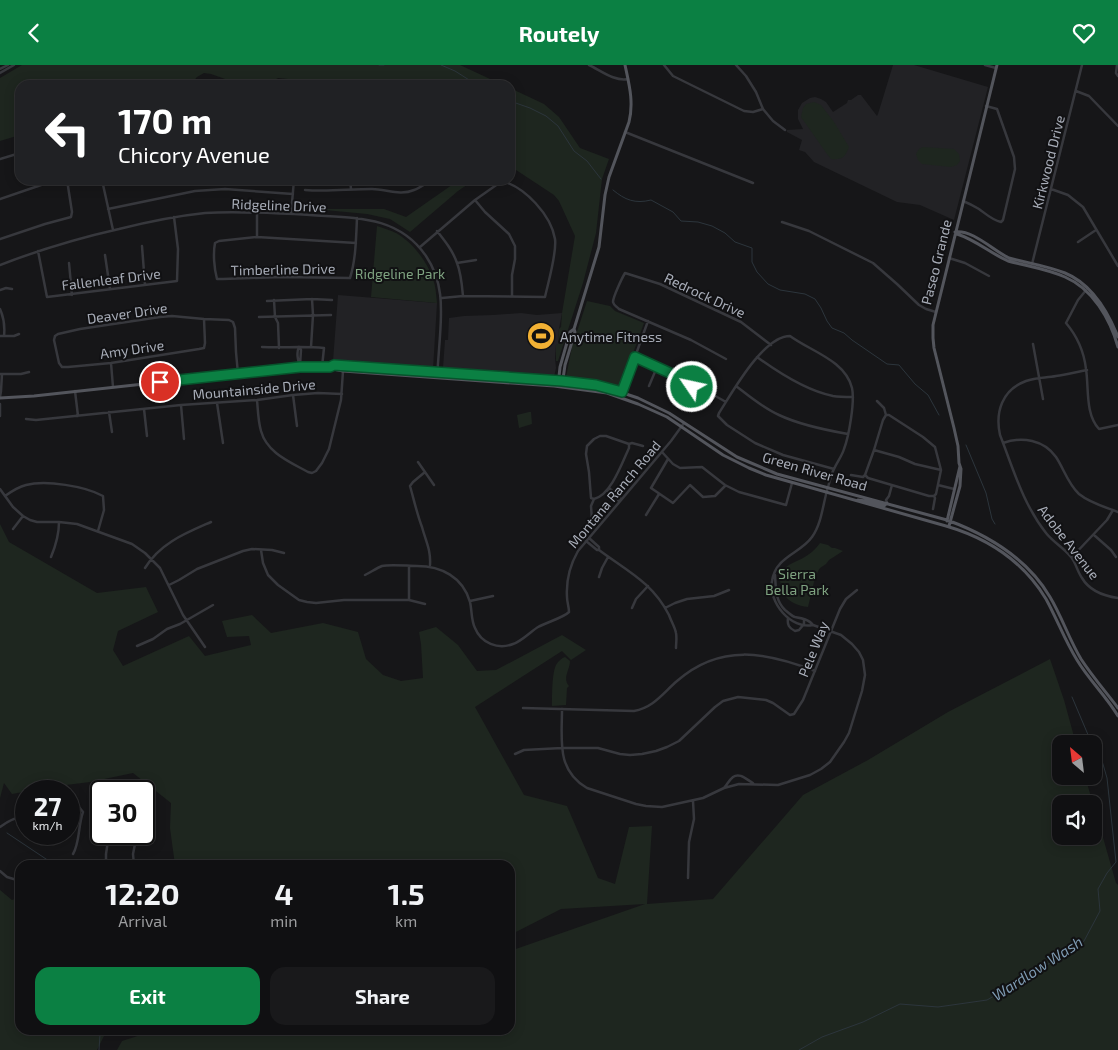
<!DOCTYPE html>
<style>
:root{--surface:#101012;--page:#19191b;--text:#f1f3f6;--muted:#9c9d9f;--line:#303032;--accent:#0b8043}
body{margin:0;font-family:"Exo 2",sans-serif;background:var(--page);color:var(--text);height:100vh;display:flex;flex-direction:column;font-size:19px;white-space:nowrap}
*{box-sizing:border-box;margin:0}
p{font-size:16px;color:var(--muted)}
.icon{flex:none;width:28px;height:28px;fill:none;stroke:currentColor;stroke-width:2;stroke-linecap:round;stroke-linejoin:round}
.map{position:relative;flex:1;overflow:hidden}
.side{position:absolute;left:15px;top:795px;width:500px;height:175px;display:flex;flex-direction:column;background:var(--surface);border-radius:15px;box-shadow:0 2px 12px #0003,0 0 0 1px var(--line)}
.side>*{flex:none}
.hud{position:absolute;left:15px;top:15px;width:500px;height:105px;border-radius:15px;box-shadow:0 2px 12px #0003,0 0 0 1px var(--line);background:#202124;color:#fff;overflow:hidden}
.needle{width:32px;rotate:332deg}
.tools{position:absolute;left:1052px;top:670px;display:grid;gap:10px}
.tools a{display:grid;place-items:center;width:50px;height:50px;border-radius:10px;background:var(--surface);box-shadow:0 2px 12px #0003,0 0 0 1px var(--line);font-size:25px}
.speed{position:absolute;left:15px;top:715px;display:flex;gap:10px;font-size:25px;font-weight:700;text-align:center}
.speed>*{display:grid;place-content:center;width:65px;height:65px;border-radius:50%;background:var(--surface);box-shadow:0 2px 12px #0003,0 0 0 1px var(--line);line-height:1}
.speed small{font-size:12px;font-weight:400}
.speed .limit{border:2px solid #111;border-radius:8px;background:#fff;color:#111}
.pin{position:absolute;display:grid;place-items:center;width:42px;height:42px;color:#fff;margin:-21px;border:2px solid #fff;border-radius:50%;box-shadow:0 1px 5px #0007}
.me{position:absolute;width:55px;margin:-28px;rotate:304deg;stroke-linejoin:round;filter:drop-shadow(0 0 4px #0008)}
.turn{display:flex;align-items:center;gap:18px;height:105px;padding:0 20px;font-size:22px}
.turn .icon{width:65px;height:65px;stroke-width:2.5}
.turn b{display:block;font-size:35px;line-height:42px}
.eta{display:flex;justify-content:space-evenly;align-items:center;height:85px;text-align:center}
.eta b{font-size:30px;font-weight:700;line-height:35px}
.primary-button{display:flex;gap:10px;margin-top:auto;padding:10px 20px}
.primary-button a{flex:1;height:58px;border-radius:15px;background:var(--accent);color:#fff;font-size:20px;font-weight:700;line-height:58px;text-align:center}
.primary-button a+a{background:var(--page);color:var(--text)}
header{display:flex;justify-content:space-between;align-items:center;height:65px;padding:0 20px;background:var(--accent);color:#fff;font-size:22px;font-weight:700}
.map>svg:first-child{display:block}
.built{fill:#222225}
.green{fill:#1e261f}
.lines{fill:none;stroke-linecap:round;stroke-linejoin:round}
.stream{stroke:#2c353c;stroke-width:1}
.minor{stroke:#37383d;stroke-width:2.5}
.major{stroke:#53555c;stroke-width:3}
.route-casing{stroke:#07532c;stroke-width:12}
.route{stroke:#0b8043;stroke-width:9}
.labels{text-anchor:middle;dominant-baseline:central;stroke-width:4;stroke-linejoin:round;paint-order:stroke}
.street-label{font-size:14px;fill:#a8adb8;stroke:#111113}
.park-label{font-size:14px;fill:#7fa381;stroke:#111113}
.poi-label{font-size:14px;fill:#a8adb8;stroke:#111113;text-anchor:start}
.water-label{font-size:15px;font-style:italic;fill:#7f9bb3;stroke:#111113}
</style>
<header><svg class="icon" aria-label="back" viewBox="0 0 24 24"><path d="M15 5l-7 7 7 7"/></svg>Routely<svg class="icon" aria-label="heart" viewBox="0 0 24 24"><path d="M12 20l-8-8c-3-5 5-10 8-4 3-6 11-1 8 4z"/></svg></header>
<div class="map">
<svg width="1118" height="985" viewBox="0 0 1118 985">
<rect width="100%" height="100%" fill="#161618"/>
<path class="built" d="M893,0h21l74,22 -34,133 -34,-15 -23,-3 -83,-40 -9,-10 -6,-2 3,-10 -15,-8v-2l16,-1 -5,-10v-9l4,-7 8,-5 5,-1 6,2 5,3 7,10 14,-9 1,-3h3l7,-5h3l16,21 1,-2z
M338,230l99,8 -4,66 -100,-8z
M521,248l16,2 25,-2 -3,16 -1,16h-2l-1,13 1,10 -2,9 -110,-8 -1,-1 2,-28h3l1,-22 15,-2 29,-1z"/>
<path class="green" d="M22,0h438l43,20h-178l-19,-5h-8l-20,-2 -13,7h-23l-31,-11 -7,-1 -7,4 -7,8h-170v50l-20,6v-63z
M510,23l34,16 15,13 21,31 29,11 -7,20 -6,54 -13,50 -25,78h-2v-16l2,-1 1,-15 2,-2 1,-14 13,-77 -16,-35 -5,-6 -44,-29z
M814,37l7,3 13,17 15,25c-4,10 -6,13 -18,12l-4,-5 -26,-37 2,-9 3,-4z
M923,82l31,2 5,5 1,7 -3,4 -6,2 -29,-3 -4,-4 -2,-6 3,-5z
M459,115h15l-16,11 -48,41 -20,-13 -23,-5 -53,-5h70l22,8z
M377,161c6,2 13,4 19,7 16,9 31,28 37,46 3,8 3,16 4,24l-66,-6z
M587,236l23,5 5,5 29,12 -24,66 -54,-12 6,-30z
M529,347h2l1,12 -13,4 -2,-13z
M0,459l9,18 88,51 49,-6 12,25 -40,19 -5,19 10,16 66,-30 16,20 46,-11 -2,-9 -22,1 -5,-16 30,-6 19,18 52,-10 35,9 8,27 17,16 18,6 22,-3 -2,-34 -2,-12 17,-5 22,18 19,26 19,-1 66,-35 24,15 -15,10 -9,-9 -87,56 49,88 43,11 31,72 17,6 14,-57 23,-1 -5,78 66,-5 90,-104 65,-35 80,-48 102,-53 14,41 12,44h-15v32h24l8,28h-32v32h33v-30l22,77 2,2v165h-1001l5,-9 28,-9 2,-2h358v-79l135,-47 -84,5 -51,26v-70h-335l-5,-37 1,-25 -38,-30 -43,9 -40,5 -38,7 -8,-11 -4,15z
M820,478l8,2 4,3h3l8,3 -14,9 -3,4 -6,4 -2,3 -4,11 -6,25c-9,-1 -21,-5 -25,-15 -9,-23 4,-26 20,-34 7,-4 12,-8 17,-15z
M565,592l5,4c0,9 -8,17 -1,25l-2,2 -1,17 -14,1c0,-10 0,-33 4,-41 2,-4 6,-7 9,-8z
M0,825l12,10 8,-3v133h87l-10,20h-97z"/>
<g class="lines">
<path class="stream" d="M379,0h5
M441,0l14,6 22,14
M510,36l20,7 16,8 12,10 16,25 13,10 14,18
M613,125c12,10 22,14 38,10l22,12 8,9 17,1 14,4 13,7 10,9 17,6v14l5,10 11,12 12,6 25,4 10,5 6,9 6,13 5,7 12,5 8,7 35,24 12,1 16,19 13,11 11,20
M966,380l20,48 6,26 3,5
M1072,632l17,40
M7,768l48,32
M99,985l1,-16 2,-4
M799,985l23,-13 41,-15 37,-18 38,3 49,-7 49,-28 48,-31 16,-30 -2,-22 9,-16 9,-11 -9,-84 -9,-31"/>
<path class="minor" d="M589,0c11,5 26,17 39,14
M664,0l9,11 71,35 9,1 10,-3
M736,0l10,11 10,16 7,17 10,12 12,9
M985,0l11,3
M1117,0l-1,8 2,3
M0,4l8,-4
M0,8l14,-8
M1076,26l13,5 29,30
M625,67l128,51
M0,94l20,-6
M102,115l11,50
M350,115l1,9
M1051,124l17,6 15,12 35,59
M305,125c22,2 44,-1 67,-1 14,0 28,7 42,1 6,-2 12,-7 17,-10
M0,134l44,-15 23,-3
M475,135l10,12 24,22 6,12v13l-3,16v21
M963,136c5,2 11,5 16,8 7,5 13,11 22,13l2,-2 12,-51 -1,-12 -17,-48 -11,-3
M108,144l87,-18 30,-2 68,5
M291,149l3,-34
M782,157l27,9 64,32 24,21 22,21 7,4 10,3
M437,166c8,10 16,20 20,32 4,10 5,22 6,33
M257,172v-24
M0,174l45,-15 26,-7 1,-5 -5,-32
M1078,177l18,-12
M356,178l-99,-6 -38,4 -4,2c-2,10 -1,25 2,36h6l58,-2 69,1c6,-19 6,-40 7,-60
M142,181l3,39
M420,182l55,-47 27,-19c23,6 49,34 53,58 2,14 -7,44 -10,58l-82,-1 -21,2
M38,186l9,46 130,-16 1,-32 -4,-32
M105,190l5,34
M949,193l16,5 24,13
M69,198l3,32
M457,198l19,-3
M1032,199l50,-199
M0,200c39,-15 79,-27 119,-36 28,-7 57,-13 86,-16 35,-2 70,0 105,2 44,3 88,0 116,41 17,25 16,51 14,80 -1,14 -2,28 -3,41
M1087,224l-9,11 -12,23c11,13 18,29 20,46 3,19 -1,45 13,60l19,-4
M0,225l6,-2 6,1
M274,235l1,17 3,6 1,25
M267,236l45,-2 20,1
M0,244c4,9 5,18 4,27
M259,252l72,-2
M204,254l1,24 -1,5 -5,1 -88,14 -43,4h-6l-3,-4 -5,-23 1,-4 3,-2 22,-5 80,-12 12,-1 32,3 25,1 4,2 2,6 1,24 2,22
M0,271h14l5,-2
M1033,279l10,55
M262,282c21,1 41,-1 62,1l-2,19
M299,282c-3,6 -1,13 1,20
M299,282l2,3 -1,15
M311,282l2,-32 -1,-16
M635,292l59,27 32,18
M757,292c22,16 50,34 76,39 6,1 13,1 20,1
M726,294l-35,-19 -72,-31c-3,-3 -5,-3 -6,-7 0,-5 9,-24 12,-29l35,11 81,38 30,23
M111,298l2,24
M1087,305c-11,2 -21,5 -31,6 -10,2 -20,1 -30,5 -24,9 -31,31 -26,54 13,33 23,69 46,98 7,9 18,15 25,24 5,6 6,14 11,21 7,12 22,18 36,20
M0,309h21l8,-2
M649,321l8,-19
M736,321c13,10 27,22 43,29 21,10 46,15 69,19
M75,326l3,25
M622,328l26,-72
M293,330l4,31
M0,332l1,-6 1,-17
M257,335c1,10 1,21 4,31 6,22 29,31 47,41l4,1 4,-2 6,-8 7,-14 12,-49 2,-29
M877,336l7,7 2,7
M217,338l6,40
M0,339v12
M181,340l3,34
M683,341l11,-22
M144,344l3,27
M109,347l3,20
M26,354l10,1 145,-15 76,-5 36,-5 25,-2 24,1
M1003,378c19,-7 41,-3 53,14 8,12 12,27 23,37 11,9 26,13 39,18
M874,385l25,7 16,7 26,6
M662,387l11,12 7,4 22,-1 23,18 14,7 47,13 6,-22
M668,394l-17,29 22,15 17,-18 13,12 12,-1 10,-10
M418,397l16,23
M425,407l-12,10 -3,4c4,14 7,28 12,41 4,15 9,23 8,38
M851,410l12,2 2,-2
M865,410l9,-25 9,-30 3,-5h3l34,22 12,10 6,23 -5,24 -2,2 1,2 -2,11
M865,410l3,3 61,18h5
M938,420l16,4
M609,423l12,11
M0,424l13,18 10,9 7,4 7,2h22l18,2 55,20 13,9 15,15 23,47 22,32
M607,425l12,11
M5,431c7,-5 13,-9 21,-11 20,-5 59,1 77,11l1,14 -6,21
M594,434c17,-4 28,-36 35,-51v-4
M887,438l-1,-3 3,-4 3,-11
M646,450l13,-21
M592,455l-1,-14 3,-7 -3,-1 -2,-26 -3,-18 1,-8 7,-7 6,-3h6l23,8 3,-1 11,3
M13,464l10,-13
M1094,470l17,15 5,7
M589,473l10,9v3
M586,476l11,9h2c28,21 53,32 70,65 2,6 6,12 7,18 1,5 0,10 0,15
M261,485l2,13 5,12 10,10 21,15 8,2 9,1 28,-3h65l16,4
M51,492c5,-12 8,-22 8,-35
M1072,492l35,-37 6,-10
M409,501v34
M145,503c15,-25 41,-35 66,-46
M365,510c6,-3 12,-7 17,-9 8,-2 26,0 35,0 24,0 46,11 53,36 2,8 1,18 5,26 6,15 23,22 38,16 9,-3 17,-12 25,-17 9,-5 25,-9 31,-15 0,-5 -2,-10 -2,-15 -1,-16 3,-32 11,-46l93,-110 13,-18
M599,512l3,-9 6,-11
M169,520l10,-5 18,-11 46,-18 9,-2 20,1 12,3
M470,536l23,-5
M632,543l4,-9 12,-13
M665,543l10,-5 12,-4 27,-3 15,-6
M788,553c-1,7 1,10 7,13l4,-1 5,-6v-4
M813,560c-22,5 -45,-23 -41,-44 4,-25 28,-27 40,-44 10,-14 11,-34 16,-50 2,-6 3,-13 6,-18 3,-7 8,-13 10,-20 5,-13 11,-48 8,-61 -7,-28 -42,-37 -62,-52 -27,0 -58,57 -71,77l-1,3 9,9 28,18 28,12 51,14
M137,581l16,-7 14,-10 13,-5 33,-19
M523,643l111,3c20,-4 28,-17 43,-30 43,-38 89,-29 138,-10
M562,644c0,31 -6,61 25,79l49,16 10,2 16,1 41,-9 21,-10 15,-4 39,1 32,-10 11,-6 9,-7 14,-20 5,-9 13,-42 3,-16 -2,-15 -4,-8 -7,-8 -11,-9 -28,-10c-4,-6 -12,-7 -18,-8 -4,-1 -7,-5 -10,-7 -10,-10 -9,-22 -10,-35
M515,689l9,-4 38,-2h36l22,6 10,1 12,-1 14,-3 11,-4 12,-6 36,-34 8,-6 15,-4 28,3 7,3 17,12 4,-1 9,-14 37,-91 6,-10 11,-9
M724,723c3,-3 5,-8 9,-11 7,-5 14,3 20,6
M115,726v-2
M69,744l10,-2 4,5c-5,14 -3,30 -10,42
M144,747v-1
M0,762c8,-6 16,-10 26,-11
M106,800v-11l3,-20
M134,800l-1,-11 4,-20
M0,806l7,6 13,4
M688,813l1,-36 5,-23 -1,-18"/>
<path class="major" d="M955,167c17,-3 39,19 54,26 19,5 38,8 56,15 27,11 43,39 53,64
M956,168l1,1c19,6 33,19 51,27 19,5 39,8 57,16 28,12 45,42 53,70
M330,302l5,-2 223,16 24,2 29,6 27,9 31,15 68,44 40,17 170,46c41,15 80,38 103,77 12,20 19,42 31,62 11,17 25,33 37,49
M558,321l2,-19 10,-35 4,-3
M562,321l3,-21 10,-33 -1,-3 25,-82 6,-52 4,-18 20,-55c5,-20 0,-38 -4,-57
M0,333l34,-2 266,-29c9,-1 22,-2 31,1 5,2 5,2 12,3l211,15 53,7 31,11 29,13 56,38 26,13 17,7 180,51c41,12 77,35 100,73 11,20 19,42 31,61 12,20 29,36 41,56
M858,435l8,1 18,5 3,-3
M947,456l13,-55
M949,461l11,-40 1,-17 -2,-6 -1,-17 -4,-18 -20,-80 -1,-10v-13l64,-260"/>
</g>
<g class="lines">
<defs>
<path id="route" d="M160,317l140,-15h30l4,-2 228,16 34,4 26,7 13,-35 59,27 -2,3"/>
</defs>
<use href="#route" class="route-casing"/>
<use href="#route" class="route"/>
</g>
<defs>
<symbol id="stadium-disc" viewBox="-11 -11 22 22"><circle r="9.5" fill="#f2b134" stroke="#111113"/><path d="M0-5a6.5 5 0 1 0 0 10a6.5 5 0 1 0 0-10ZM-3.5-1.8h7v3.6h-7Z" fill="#111"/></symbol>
</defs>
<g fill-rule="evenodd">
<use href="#stadium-disc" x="525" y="255" width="32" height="32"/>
</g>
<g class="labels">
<g class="street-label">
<text transform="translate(1048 97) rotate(-76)">Kirkwood Drive</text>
<text transform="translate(279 140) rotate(2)">Ridgeline Drive</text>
<text transform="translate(936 197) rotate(-76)">Paseo Grande</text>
<text transform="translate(283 204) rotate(-1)">Timberline Drive</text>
<text transform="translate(111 214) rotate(-7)">Fallenleaf Drive</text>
<text transform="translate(705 230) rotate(25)">Redrock Drive</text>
<text transform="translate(127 248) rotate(-8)">Deaver Drive</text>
<text transform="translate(132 284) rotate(-8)">Amy Drive</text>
<text transform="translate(254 324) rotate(-5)">Mountainside Drive</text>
<text transform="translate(815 406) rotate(16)">Green River Road</text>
<text transform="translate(614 429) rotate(-50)">Montana Ranch Road</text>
<text transform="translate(1069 477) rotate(52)">Adobe Avenue</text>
<text transform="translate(813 584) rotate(-68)">Pele Way</text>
</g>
<g class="park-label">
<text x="400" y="208">Ridgeline Park</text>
<text x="797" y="508">Sierra<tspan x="797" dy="16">Bella Park</tspan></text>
</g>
<g class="poi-label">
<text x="560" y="271">Anytime Fitness</text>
</g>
<g class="water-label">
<text transform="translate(1037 903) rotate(-33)">Wardlow Wash</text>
</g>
</g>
</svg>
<div class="tools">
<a><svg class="needle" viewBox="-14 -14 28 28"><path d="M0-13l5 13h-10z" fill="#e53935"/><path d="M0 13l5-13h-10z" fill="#9c9d9f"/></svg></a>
<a><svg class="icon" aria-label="sound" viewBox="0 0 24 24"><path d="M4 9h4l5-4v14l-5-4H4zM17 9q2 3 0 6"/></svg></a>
</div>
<div class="speed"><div>27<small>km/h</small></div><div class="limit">30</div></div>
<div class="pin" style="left:160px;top:317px;background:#d93025"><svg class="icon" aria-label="arrive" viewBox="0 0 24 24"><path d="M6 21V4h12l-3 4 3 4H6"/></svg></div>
<svg class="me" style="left:692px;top:322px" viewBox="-20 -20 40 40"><circle r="17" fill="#0b8043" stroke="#fff" stroke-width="3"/><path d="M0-11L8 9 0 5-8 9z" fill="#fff"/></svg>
<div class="hud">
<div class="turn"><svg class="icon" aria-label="left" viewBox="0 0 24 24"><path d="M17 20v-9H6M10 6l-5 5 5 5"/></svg><div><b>170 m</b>Chicory Avenue</div></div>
</div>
<section class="side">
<div class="eta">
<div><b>12:20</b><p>Arrival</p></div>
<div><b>4</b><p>min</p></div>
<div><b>1.5</b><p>km</p></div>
</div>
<div class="primary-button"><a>Exit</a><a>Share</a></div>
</section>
</div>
